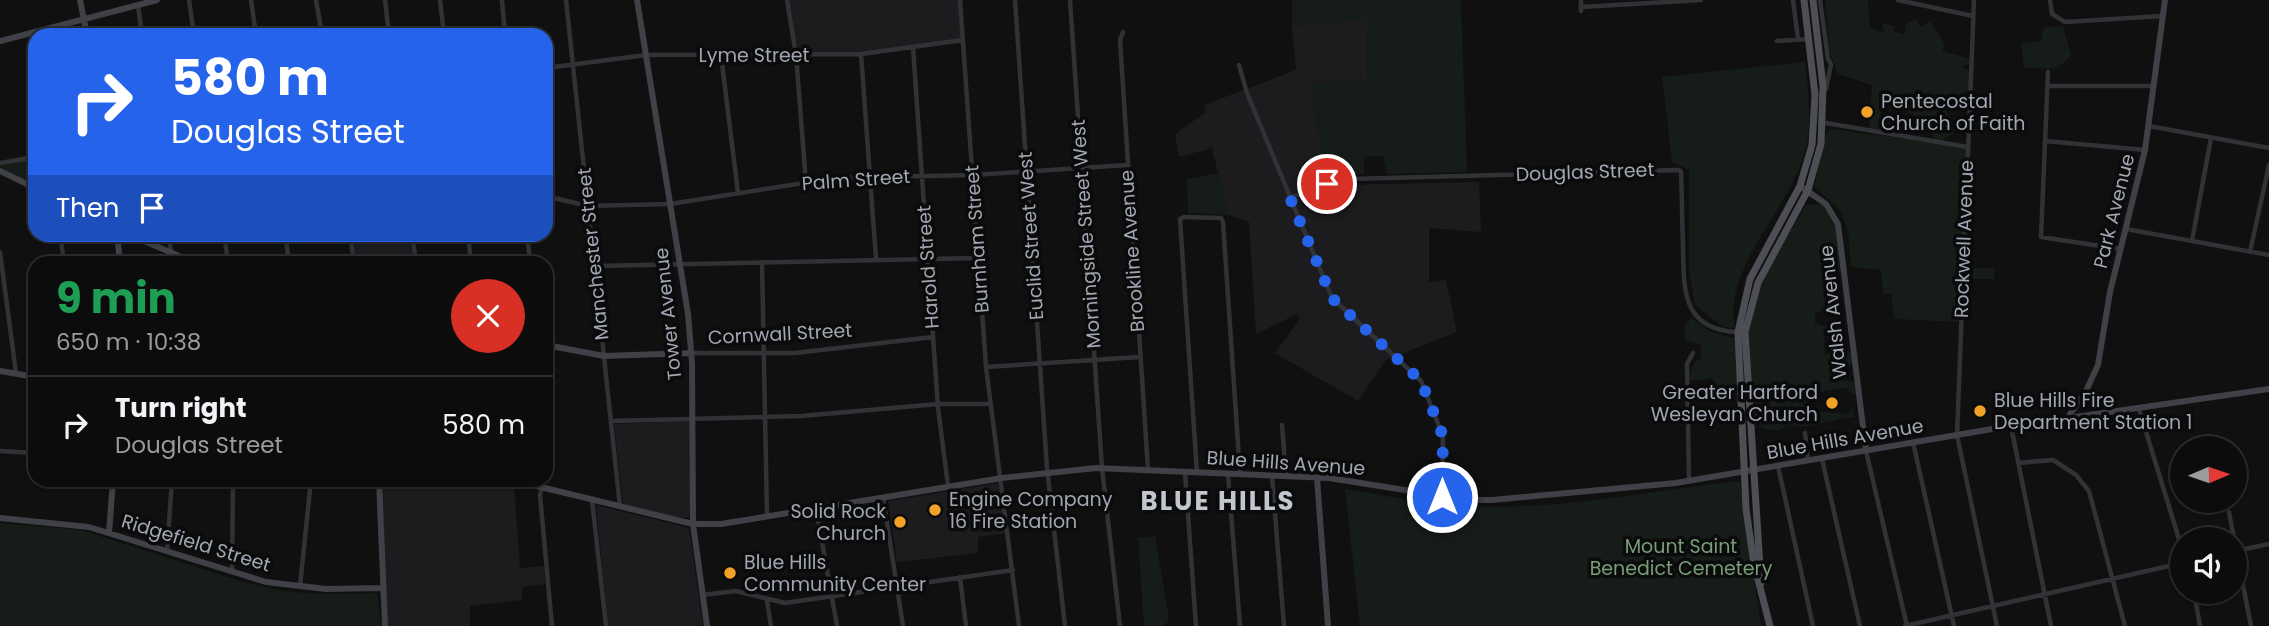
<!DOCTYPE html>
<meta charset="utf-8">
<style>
:root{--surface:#0c0c0d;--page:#151516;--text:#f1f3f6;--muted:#9a9b9d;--line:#2c2c2e}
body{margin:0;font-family:Poppins,sans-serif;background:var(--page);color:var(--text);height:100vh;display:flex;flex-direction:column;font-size:26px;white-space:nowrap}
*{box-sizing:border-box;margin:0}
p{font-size:23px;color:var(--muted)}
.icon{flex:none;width:38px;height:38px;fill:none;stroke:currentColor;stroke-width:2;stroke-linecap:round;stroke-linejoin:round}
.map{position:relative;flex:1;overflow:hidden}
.sheet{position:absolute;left:28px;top:256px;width:525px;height:231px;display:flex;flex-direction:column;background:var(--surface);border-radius:21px;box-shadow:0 2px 5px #0004,0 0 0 2px var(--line)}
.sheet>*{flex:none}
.top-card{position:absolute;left:28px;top:28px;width:525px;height:214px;border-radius:21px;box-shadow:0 2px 5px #0004,0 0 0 2px var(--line);background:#2563eb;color:#fff;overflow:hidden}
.needle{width:46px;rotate:88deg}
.buttons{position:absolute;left:2170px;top:436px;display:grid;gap:14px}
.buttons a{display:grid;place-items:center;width:77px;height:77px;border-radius:50%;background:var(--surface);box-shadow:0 2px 5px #0004,0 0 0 2px var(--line);font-size:35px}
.pin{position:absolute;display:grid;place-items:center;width:60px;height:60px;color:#fff;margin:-30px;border:4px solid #fff;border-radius:50%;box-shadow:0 2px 7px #0007}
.me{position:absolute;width:77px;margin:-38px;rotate:0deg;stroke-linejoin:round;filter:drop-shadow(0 0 5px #0008)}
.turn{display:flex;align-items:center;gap:24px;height:147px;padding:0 28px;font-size:32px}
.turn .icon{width:91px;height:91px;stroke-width:2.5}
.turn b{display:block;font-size:49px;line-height:60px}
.then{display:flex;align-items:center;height:66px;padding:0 28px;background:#0003;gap:14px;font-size:26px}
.round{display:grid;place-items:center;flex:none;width:74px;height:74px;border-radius:37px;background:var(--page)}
.overview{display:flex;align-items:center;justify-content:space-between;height:119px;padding:0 28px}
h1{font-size:42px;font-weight:700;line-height:52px;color:#1e9e55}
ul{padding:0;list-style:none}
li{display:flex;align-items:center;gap:21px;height:98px;padding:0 28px;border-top:2px solid var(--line)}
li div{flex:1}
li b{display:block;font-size:26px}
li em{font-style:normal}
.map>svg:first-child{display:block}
.built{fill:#1c1c1e}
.green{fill:#161c17}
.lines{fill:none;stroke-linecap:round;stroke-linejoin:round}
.street{stroke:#313236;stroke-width:4.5}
.secondary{stroke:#3f4146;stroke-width:6}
.primary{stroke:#4d4f55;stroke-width:7}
.route{stroke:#2563eb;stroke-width:12;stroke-dasharray:0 21.6}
.poi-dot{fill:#f2a127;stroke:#0b0b0c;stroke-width:2.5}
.labels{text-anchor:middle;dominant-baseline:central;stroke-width:7;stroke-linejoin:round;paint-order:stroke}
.street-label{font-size:19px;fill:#a1a7b2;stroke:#0b0b0c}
.poi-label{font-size:19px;fill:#a1a7b2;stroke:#0b0b0c;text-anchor:start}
.park-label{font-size:19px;fill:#779e77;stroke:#0b0b0c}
.district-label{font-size:26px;font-weight:bold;letter-spacing:2px;fill:#c2c6ce;stroke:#0b0b0c}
</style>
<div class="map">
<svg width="2269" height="626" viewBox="0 0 2269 626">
<rect width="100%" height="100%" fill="#101011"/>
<path class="built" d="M787,0h173l3,40 -102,14 -65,1z
M1368,17l-1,65 -56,1 16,106 9,-4 143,-3 2,50 -52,-4v54l17,-2 11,52 -71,28 -28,41 -83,-48 25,-34 -3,-5 -41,20 -7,-112 -21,-7 -16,-67 -33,9 -4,-23 31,-22 -2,-7 92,-35 -4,-43z
M353,235h57l3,27h-57z
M690,421v97l-18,-1 -49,-13 -9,-80z
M381,480h115l18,4 6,84 24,-2 2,18 -24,3v13l-52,6v20h-83z
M998,483l8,50 -28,4v16l-81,9 -9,-61z
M596,505l93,23 14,98h-95z"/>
<path class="green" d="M1292,0h169l6,172 -80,2 -4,-18 -19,1v17l-40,4 -13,-95 56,-2 1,-63 -76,9z
M1825,0h43l2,27 14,6 -2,-10 14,4 -3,4 11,3 2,-10 10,-5 5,8 9,-6 15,24 -3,6 29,8v4l-9,4 9,5 -1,19 -18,6 -6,13 7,13v11l-16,8 -5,-7 3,-18h-15l-34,-13 -6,11 7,8 12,-2 8,7 -10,7 -28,-5 3,-45 -34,-11 -8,-21z
M2063,26l8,30 -14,12h-33l-3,-25 20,-2 3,-14z
M1805,62c3,25 6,50 3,76 -10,60 -64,104 -74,163 -1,9 0,18 0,27l-11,-1 -28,-22 -6,-36v-99l-17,-8 -10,-85z
M1831,129l137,18 -7,175 -67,-3 -3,-25h-8l-2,-24 -30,-3 -3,-35 -7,-21 -27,-24 12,-54z
M35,157v31l-35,-17v-8z
M1220,173l8,42 -40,-2 -1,-34z
M1826,204l8,10 11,55 -21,10 -1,6 17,5 -7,14 -18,10v9l18,6 -10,3 2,22 28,-2v11l-13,6 -4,11 18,2 2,14 -10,-8 -37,5 -2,17 41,4 5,-7 1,10c-22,1 -46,14 -66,8l-9,5 -16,-1 -11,-13 -4,-80 5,-32 22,-47 31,-52z
M1973,268h22l-1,11h-21z
M1691,318l21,14 25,7 2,53 -19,11 -8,-25 -23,3 4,-17 7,-5 2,-10 -2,-5 -15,-4v-14z
M1736,481l4,1 21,144h-401l-15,-137c39,6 78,15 117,17 91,5 184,-14 274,-25z
M0,523l81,7 162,52 41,9 33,3 60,-1 4,33h-381z
M1155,536l14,83 -4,7h-21l-6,-88z"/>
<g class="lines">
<path class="street" d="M189,0l5,35
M251,0l5,35
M316,0l6,35
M385,0l4,35
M440,0l4,35
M502,0l3,35
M566,0l54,507
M787,0l9,55 10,128
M960,0l26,367 33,259
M1015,0l32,468 18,158
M1070,0l32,468 18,158
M1581,0v11
M1793,0l5,39
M1820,0l8,59 3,5 -5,25
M1898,0l75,16
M1974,0l-17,435 40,191
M2050,0l2,14 13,8 98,-6
M138,5l4,30
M1581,7l120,-7
M1123,32l-3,8 28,430
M31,33l4,27
M1777,41l32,-2
M913,47l25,361 10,78
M861,54l15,205
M721,55l17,138
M1239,65l8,28 85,205 89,83 22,55 -1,61
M546,68l100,-13 215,-1 102,-14
M2048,72l-7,165 79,12
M2048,86h105
M1820,122l148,25
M2149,126l120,22
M2045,141l100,9
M0,163l35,-6
M546,196l42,10 82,-2 166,-26 137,-3 154,-10
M1289,198l38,-14 22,-5 330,-9 2,2c1,24 1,48 2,72 1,43 -3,86 55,88
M2126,229l143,26
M60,234l4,28
M169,234l3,28
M224,234l4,28
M285,234l4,28
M350,234l4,28
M412,234l4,28
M468,234l3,28
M527,234l3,28
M2192,241l19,-103
M0,252l16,121
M2250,252l19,-87
M762,262l5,254
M595,266l384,-8
M692,353h103l138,-16
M986,367l153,-10
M2139,409l43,140
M546,412l4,38 -4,21
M611,421l190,-5 137,-12h53
M1282,425l4,51
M2011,426l40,200
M1805,433l3,27
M1913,442l41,184
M0,451l35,2
M1866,451l41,175
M1822,459l38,167
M2018,463l35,-3 23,15 13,16 36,135
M1778,466l35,160
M1185,472l11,154
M1197,473l-17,-254 4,-2 37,1 2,4 17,252
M1228,474l12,152
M1272,476l12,150
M544,480l-4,15 12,131
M1689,481l-2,-117 6,-11
M883,497l20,129
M592,500l14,126
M816,508l21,118
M2229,512l5,27
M2235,544l16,82
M167,551l5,-71
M2236,551l33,-7
M232,571l1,-91
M960,577l6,49
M300,586l11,-106
M2194,592l6,34
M702,595l34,-4 49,12 228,-33
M767,601l4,25
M1905,626l277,-63"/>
<path class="secondary" d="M80,0l7,35
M637,0l51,314 4,49 1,161 14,102
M0,41l157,-41
M0,171l35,17
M1800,186l26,18 12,20 28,227
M117,234l3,28
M128,234l65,28
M546,345l58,11 88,-3
M0,371l35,6
M2066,420l20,-29 12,-26 12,-73 35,-142 20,-150
M1317,478l11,148
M379,480l6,146
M512,480l181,44h28l281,-46 94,-10 233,10 139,22h24l184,-17 316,-54 277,-40
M0,518l89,9 177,55 60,7 57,-1
M109,533l4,-53"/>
<path class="primary" d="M1761,583l-16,-251 13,-49 50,-93 13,-46 2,-58 -10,-86
M1770,626l-16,-62 -8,-55 -8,-177 12,-53 50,-93 12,-41 3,-50 -11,-95"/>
</g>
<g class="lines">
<path class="route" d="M1327,184l-37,14 42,100 89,83 22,55 -1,61"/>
</g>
<g class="poi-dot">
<circle cx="1867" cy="112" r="7"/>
<circle cx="1832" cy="403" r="7"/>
<circle cx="1980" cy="411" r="7"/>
<circle cx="935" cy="510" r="7"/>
<circle cx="900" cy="522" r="7"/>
<circle cx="730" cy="573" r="7"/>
</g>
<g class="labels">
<g class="street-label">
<text x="754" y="55">Lyme Street</text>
<text transform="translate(1585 172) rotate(-2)">Douglas Street</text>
<text transform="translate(856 180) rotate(-4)">Palm Street</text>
<text transform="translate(2114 211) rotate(-76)">Park Avenue</text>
<text transform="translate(1086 234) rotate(-94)">Morningside Street West</text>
<text transform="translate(1031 236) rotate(-94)">Euclid Street West</text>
<text transform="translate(977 239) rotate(-94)">Burnham Street</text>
<text transform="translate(1964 239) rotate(-88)">Rockwell Avenue</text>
<text transform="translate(1132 251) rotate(-94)">Brookline Avenue</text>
<text transform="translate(593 254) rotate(-96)">Manchester Street</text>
<text transform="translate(928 267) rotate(-94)">Harold Street</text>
<text transform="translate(1833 312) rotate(-96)">Walsh Avenue</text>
<text transform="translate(668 314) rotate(-96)">Tower Avenue</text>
<text transform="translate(780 334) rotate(-3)">Cornwall Street</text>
<text transform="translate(1845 439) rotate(-10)">Blue Hills Avenue</text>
<text transform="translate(1286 463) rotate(4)">Blue Hills Avenue</text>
<text transform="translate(196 543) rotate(17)">Ridgefield Street</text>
</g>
<g class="poi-label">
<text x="1881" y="101">Pentecostal<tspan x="1881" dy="22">Church of Faith</tspan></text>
<text x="1818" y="392" text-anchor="end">Greater Hartford<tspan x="1818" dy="22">Wesleyan Church</tspan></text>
<text x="1994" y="400">Blue Hills Fire<tspan x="1994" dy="22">Department Station 1</tspan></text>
<text x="949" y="499">Engine Company<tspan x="949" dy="22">16 Fire Station</tspan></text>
<text x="886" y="511" text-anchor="end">Solid Rock<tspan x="886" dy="22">Church</tspan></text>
<text x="744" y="562">Blue Hills<tspan x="744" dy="22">Community Center</tspan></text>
</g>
<g class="park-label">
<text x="1681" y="546">Mount Saint<tspan x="1681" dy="22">Benedict Cemetery</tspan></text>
</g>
<g class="district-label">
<text x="1218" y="501">BLUE HILLS</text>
</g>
</g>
</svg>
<div class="buttons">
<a><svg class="needle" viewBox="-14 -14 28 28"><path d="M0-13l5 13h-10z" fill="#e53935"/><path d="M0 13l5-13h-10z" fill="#9a9b9d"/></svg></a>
<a><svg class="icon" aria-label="sound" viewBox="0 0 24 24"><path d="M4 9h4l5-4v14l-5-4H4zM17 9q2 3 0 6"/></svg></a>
</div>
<div class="pin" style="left:1327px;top:184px;background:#d93025"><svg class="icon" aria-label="arrive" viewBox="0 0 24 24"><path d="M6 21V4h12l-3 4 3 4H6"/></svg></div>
<svg class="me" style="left:1442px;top:497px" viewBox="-20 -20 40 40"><circle r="17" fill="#2563eb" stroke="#fff" stroke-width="3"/><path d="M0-11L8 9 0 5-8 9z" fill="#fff"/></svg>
<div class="top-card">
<div class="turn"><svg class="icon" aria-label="right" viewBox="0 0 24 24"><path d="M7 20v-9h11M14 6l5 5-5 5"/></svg><div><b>580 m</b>Douglas Street</div></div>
<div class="then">Then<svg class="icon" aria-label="arrive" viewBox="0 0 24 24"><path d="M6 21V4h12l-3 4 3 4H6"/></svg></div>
</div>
<section class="sheet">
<div class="overview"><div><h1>9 min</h1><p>650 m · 10:38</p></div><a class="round" style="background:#d93025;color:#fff"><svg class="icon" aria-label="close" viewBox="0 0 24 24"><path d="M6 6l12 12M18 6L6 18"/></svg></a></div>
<ul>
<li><svg class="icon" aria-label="right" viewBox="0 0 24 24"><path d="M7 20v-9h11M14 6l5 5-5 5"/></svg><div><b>Turn right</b><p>Douglas Street</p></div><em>580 m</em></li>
</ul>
</section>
</div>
